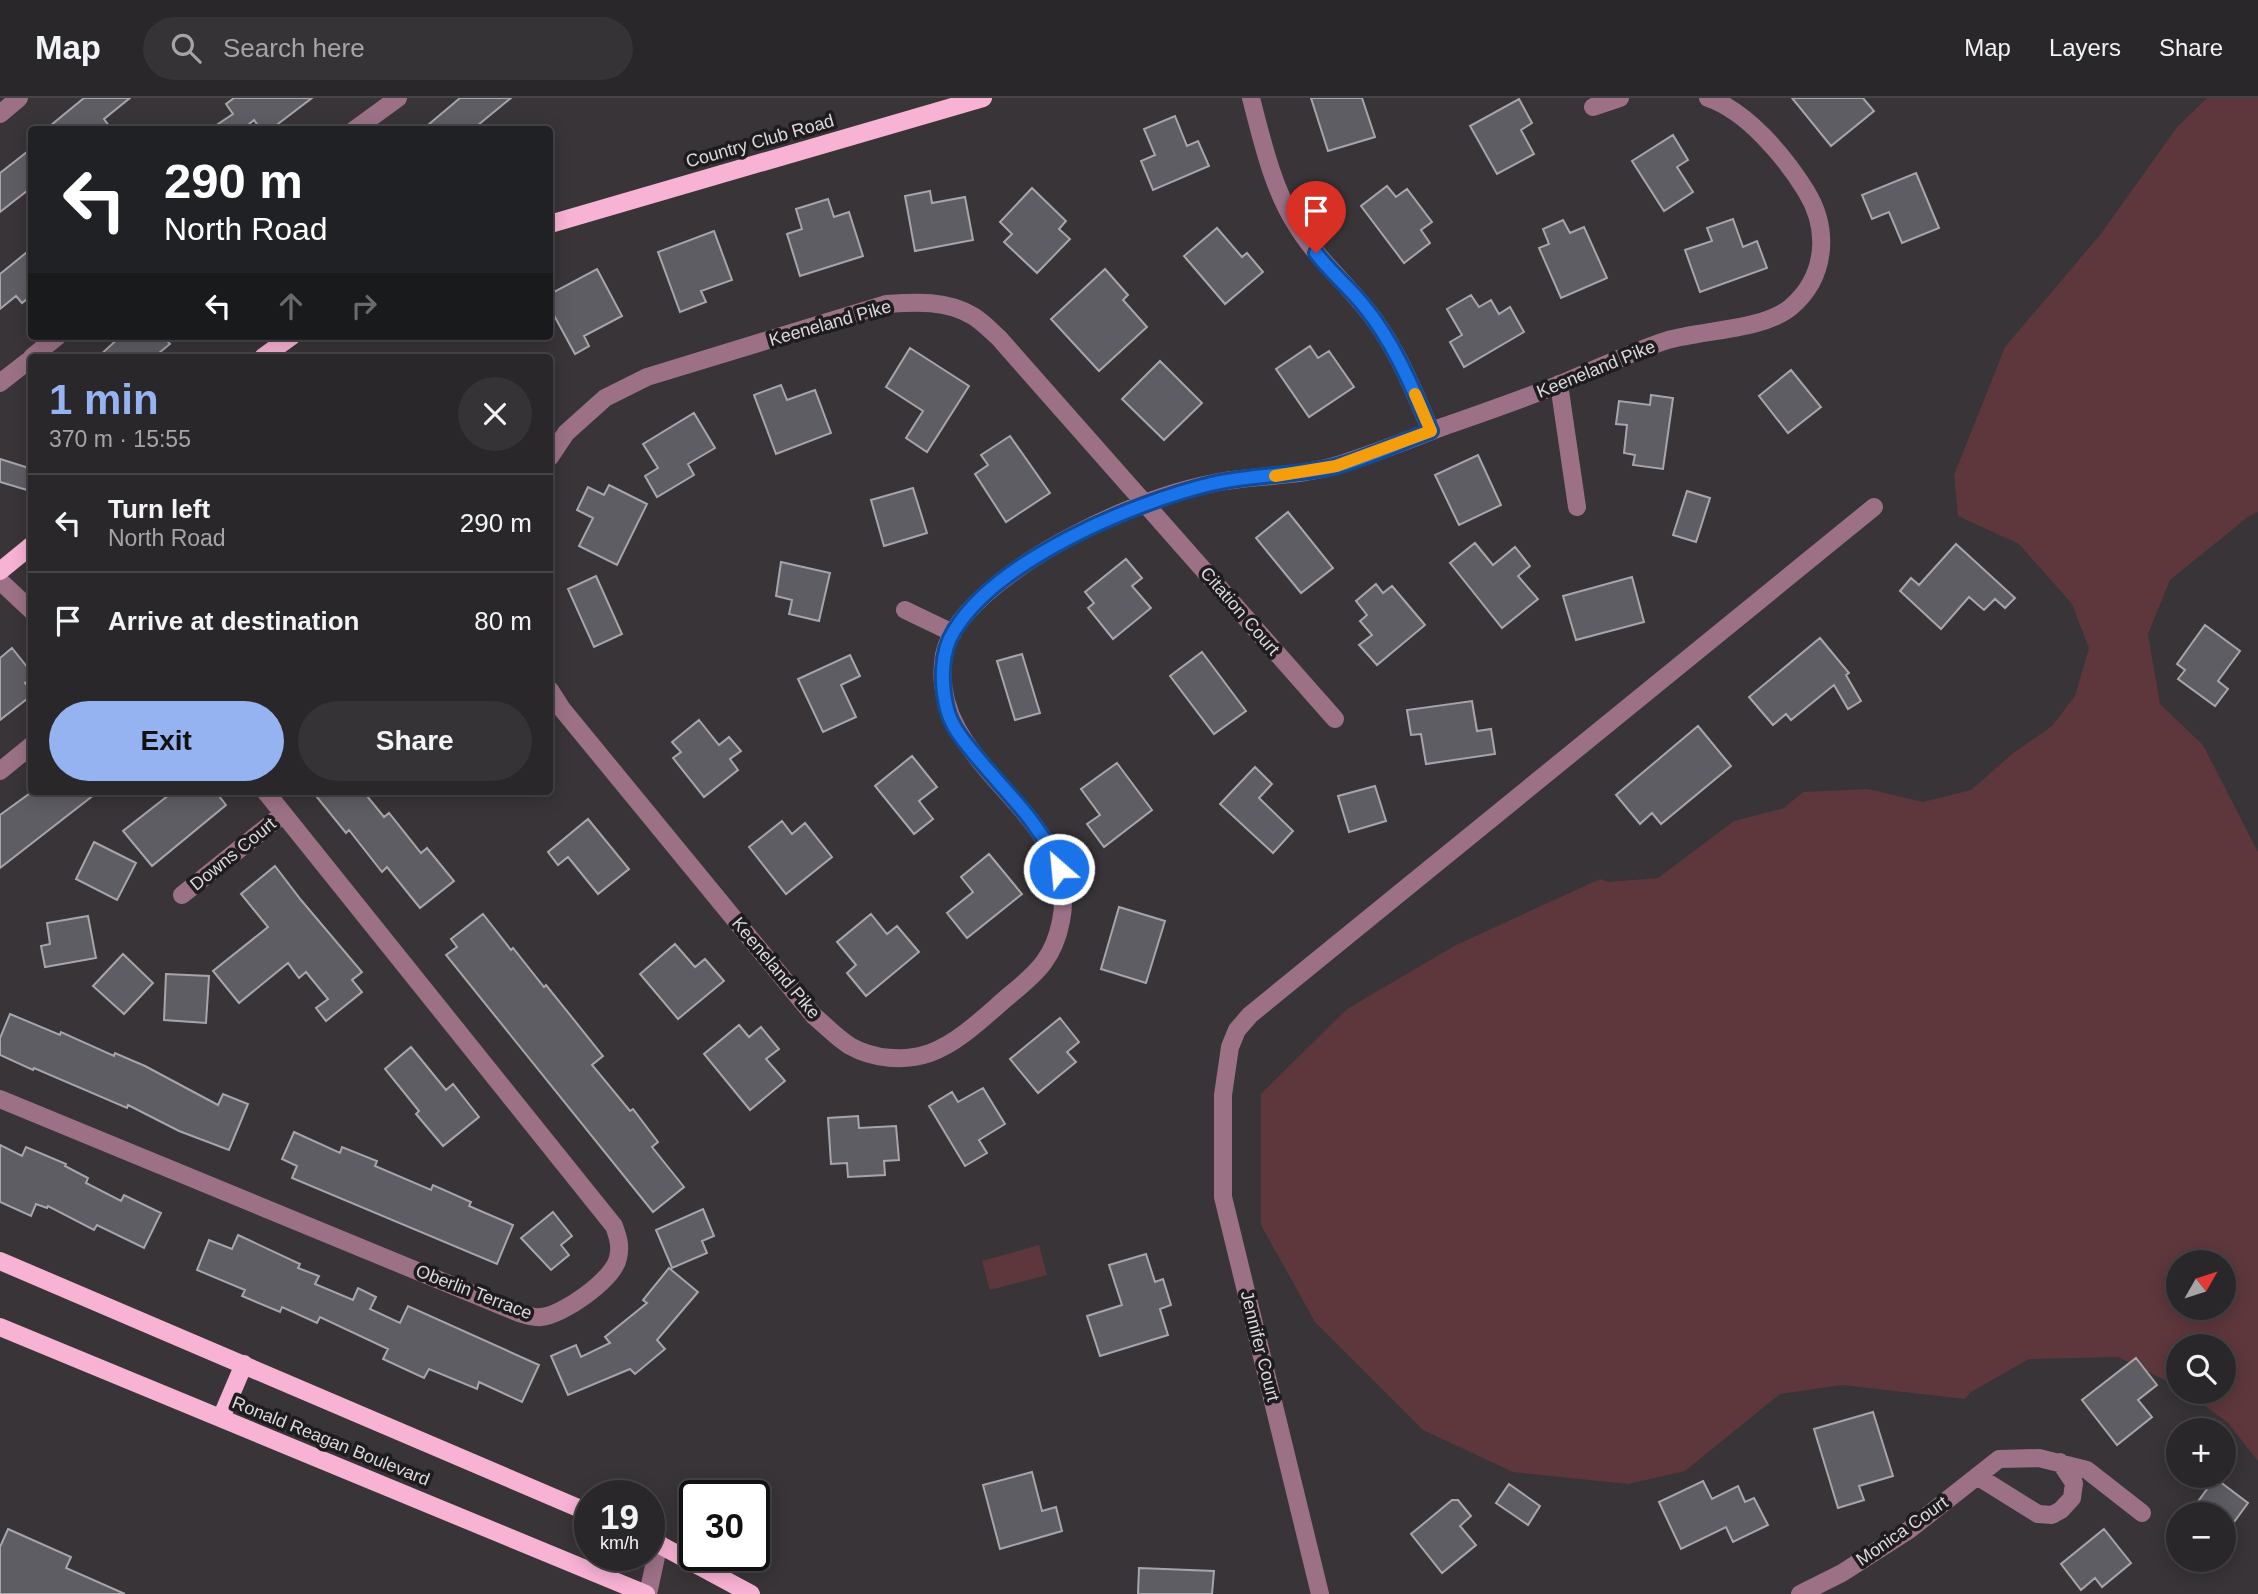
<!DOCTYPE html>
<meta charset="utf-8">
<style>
:root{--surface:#2a272a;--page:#363336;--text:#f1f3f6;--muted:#a5a5a8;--line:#464447;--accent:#95b2f1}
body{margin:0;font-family:Helvetica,sans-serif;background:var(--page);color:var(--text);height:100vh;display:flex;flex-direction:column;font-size:26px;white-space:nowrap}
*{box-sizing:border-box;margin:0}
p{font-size:23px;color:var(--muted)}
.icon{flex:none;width:38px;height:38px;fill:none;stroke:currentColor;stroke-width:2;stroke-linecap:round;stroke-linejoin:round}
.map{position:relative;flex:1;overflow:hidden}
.side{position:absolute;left:28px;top:256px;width:525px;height:441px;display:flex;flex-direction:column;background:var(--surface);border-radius:7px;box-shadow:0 4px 18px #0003,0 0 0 2px var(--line)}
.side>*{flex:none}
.banner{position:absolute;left:28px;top:28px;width:525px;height:214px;border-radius:7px;box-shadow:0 4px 18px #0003,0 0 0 2px var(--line);background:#202124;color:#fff;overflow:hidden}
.needle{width:46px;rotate:51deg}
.buttons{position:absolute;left:2166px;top:1152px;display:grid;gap:14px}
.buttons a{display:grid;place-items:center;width:70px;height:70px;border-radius:50%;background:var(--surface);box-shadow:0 4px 18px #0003,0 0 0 2px var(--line);font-size:35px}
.speed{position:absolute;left:574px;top:1382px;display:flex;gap:14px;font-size:35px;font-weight:700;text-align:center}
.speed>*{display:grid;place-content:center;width:91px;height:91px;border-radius:50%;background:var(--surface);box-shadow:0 4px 18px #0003,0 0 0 2px var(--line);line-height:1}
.speed small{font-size:18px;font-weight:400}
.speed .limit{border:4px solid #111;border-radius:10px;background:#fff;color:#111}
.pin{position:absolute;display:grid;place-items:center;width:60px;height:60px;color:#fff;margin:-72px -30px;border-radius:50% 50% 50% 0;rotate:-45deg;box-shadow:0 0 7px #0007}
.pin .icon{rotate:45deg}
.me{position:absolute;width:77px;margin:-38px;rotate:333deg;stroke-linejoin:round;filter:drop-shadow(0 0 5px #0008)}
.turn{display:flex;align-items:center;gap:24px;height:147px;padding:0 21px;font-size:32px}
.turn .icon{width:91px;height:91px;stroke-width:2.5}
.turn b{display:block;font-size:49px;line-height:60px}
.lanes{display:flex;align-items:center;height:66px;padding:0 21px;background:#0003;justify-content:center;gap:35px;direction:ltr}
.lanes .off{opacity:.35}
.round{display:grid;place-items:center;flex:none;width:74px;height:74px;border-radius:37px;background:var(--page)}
.headline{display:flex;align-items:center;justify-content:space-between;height:119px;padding:0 21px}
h1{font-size:42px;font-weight:800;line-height:52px;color:var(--accent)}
.action{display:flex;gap:14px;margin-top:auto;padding:14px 21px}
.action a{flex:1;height:80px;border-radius:42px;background:var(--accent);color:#111;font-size:28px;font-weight:800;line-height:80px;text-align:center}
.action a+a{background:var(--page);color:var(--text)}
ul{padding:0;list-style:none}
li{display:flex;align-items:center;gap:21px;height:98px;padding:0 21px;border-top:2px solid var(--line)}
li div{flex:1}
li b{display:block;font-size:26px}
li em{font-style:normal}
header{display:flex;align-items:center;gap:42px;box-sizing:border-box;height:98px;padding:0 35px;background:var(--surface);border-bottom:2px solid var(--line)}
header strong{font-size:33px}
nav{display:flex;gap:38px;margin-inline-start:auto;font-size:24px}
.search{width:490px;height:63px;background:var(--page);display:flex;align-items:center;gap:18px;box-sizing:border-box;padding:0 24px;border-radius:38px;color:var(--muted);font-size:26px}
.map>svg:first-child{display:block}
.green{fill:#5d373b;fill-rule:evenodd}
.building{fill:#5f5d64;stroke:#a7a5ac;stroke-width:2}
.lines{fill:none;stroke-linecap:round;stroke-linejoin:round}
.minor{stroke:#9c7186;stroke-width:18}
.major{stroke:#f8b2d4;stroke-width:18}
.route-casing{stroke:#114b97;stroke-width:18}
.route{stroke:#1a73e8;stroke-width:12}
.slow{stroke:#f59e0b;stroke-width:12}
.labels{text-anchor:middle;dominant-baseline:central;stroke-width:7;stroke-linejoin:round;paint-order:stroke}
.street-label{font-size:18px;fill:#dcd9dc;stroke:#1e1c1e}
</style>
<header>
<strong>Map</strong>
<div class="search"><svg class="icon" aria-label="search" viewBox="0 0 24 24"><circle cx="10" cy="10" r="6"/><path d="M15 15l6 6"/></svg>Search here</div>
<nav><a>Map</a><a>Layers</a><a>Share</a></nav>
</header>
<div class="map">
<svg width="2258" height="1496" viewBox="0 0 2258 1496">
<rect width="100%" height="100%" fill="#383438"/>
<path class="green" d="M2207,0h51v414l-9,4 -79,64 -22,54 12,70 43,41 55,107v609l-30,-38 -43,-32h39v-45h-45v41l-61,-30 -89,2 -58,33 -6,7 -123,-14 -62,9 -95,77 -57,13 -115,-12 -90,-42 -108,-108 -54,-97v-131l86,-85 109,-64 144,-66 8,3 50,-4 76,-57 50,-13 19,-16 65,-3 55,13 48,-12 41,-36 40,-28 23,-30 14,-48 -17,-44 -53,-60 -61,-28 -4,-41 51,-128 95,-112 78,-109zM2179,1164h45v45h-45z
M1039,1147l8,30 -57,15 -8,-29z"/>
<path class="building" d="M84,0h46l-26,21 8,11h-67z
M234,0h78l-42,32h-9l-7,-10 -12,10h-33l24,-16 -7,-10z
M460,0h51l-39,32h-50z
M1311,0h51l13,39 -47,14z
M1792,0h71l11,13 -43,35z
M1519,1l13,24 -11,7 13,24 -37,20 -27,-48z
M1175,18l12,30 11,-5 11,25 -56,24 -12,-29 14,-6 -11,-26z
M1673,37l15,25 -11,7 16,25 -29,19 -32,-50z
M32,50v39l-32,25v-39z
M1916,75l23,55 -37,15 -13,-31 -17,7 -10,-24z
M1387,88l9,11 11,-8 25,33 -11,8 9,13 -26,20 -43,-57z
M1032,90l34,33 -7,8 11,10 -33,34 -33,-31 8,-8 -12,-12z
M930,93l2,12 33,-6 8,43 -58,11 -10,-55z
M828,101l6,18 15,-5 14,44 -63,20 -13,-42 15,-5 -6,-20z
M1733,121l10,28 14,-6 10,27 -67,24 -15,-42 27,-9 -5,-13z
M1563,122l7,13 14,-6 23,51 -46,20 -22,-50 10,-4 -6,-15z
M1217,130l25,29 5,-4 16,19 -38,32 -41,-48z
M714,133l18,49 -31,11 5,11 -26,10 -22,-60z
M32,150v47l-10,8 -6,-7 -16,13v-35z
M597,171l25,47 -38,20 5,10 -14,8 -25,-46v-14z
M1105,171l23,26 -5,5 24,27 -48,44 -48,-52z
M1471,197l8,12 12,-7 8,14 11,-7 14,25 -60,35 -14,-25 12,-7 -15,-26z
M121,238h42l7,8 -16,13h-56z
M1310,248l8,12 11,-7 25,36 -45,30 -33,-48z
M910,250l59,38 -42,66 -21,-14 17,-27 -37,-24z
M1160,263l42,42 -38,37 -42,-41z
M1791,272l30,37 -33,26 -29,-37z
M781,287l6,15 28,-10 16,43 -55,21 -22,-59z
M1651,297l22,3 -10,71 -30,-4 2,-10 -11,-2 3,-28 -11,-1 3,-23 31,4z
M694,315l21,35 -27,16 6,11 -37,22 -12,-21 13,-8 -15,-24z
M1010,338l40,57 -44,29 -31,-48 13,-9 -7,-10z
M1478,357l23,50 -42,20 -24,-50z
M0,361l32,10 -5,21 -27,-8z
M609,387l38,19 -30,61 -38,-19 14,-28 -16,-8 11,-23 16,8z
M913,390l14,45 -43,13 -13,-46z
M1687,393l23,7 -14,44 -23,-7z
M1288,414l45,56 -32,25 -45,-55z
M1475,445l18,22 22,-18 15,19 -12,10 20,23 -36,29 -52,-65z
M1956,446l59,54 -10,10 -10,-9 -11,11 -15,-13 -28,32 -41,-38 11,-13 8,7z
M1126,461l16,19 -10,8 19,22 -38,31 -25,-31 6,-5 -9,-11z
M781,464l49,11 -11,48 -30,-7 3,-14 -16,-4z
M596,478l26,58 -28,13 -26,-58z
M1632,479l12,45 -68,18 -13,-44z
M1376,486l7,9 9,-7 33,39 -48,40 -18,-20 13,-10 -12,-14 7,-6 -11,-14z
M2205,527l35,26 -22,30 10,8 -13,17 -37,-27 7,-9 -8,-6z
M1820,540l29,35 -3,2 15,26 -13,8 -14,-24 -43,35 -5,-6 -13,11 -24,-28z
M12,550l20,25v5l-7,5 7,8v4l-32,25v-62z
M1202,554l44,59 -32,23 -44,-58z
M1022,556l18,59 -25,7 -18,-59z
M850,557l10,21 -19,9 15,32 -33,15 -25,-53z
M1472,603l5,30 14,-2 4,25 -69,10 -5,-30 -10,1 -4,-25z
M699,622l20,25 10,-8 12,14 -11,8 8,11 -34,27 -31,-39 8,-6 -9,-10z
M1698,628l33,40 -70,58 -9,-11 -12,11 -24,-29z
M912,658l25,31 -18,14 14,18 -19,15 -39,-48z
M1117,665l35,47 -48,37 -17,-23 13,-9 -19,-26z
M1255,669l17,17 -13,14 34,33 -20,22 -53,-49z
M1375,688l11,35 -37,11 -11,-36z
M33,693h66l-99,77v-53z
M174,693h41l11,14 -74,61 -29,-35z
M312,693h51l21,26 5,-4 32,40 6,-5 27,33 -34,27 -33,-41 -5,5 -33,-42 -3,3z
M588,721l41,50 -31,25 -30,-37 -10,8 -10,-13z
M782,723l10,13 13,-11 27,34 -46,37 -37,-47z
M94,744l42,21 -19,37 -41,-21z
M989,756l33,40 -55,44 -20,-25 26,-21 -12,-15z
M275,768l26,34 61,72 -10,8 10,12 -36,29 -10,-13 12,-9 -22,-27 -7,6 -11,-15 -49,40 -26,-32 55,-44 -27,-33z
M1119,809l46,14 -19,62 -45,-14z
M483,816l28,36 2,-2 31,39 2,-2 57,71 -11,9 38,46 3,-2 25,33 -6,5 32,40 -31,25 -207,-257 11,-8 -6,-8z
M871,816l16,20 10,-8 22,26 -53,44 -19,-23 9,-8 -19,-23z
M88,818l8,42 -51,9 -4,-21 9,-2 -3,-21z
M675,846l20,23 10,-8 19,22 -46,38 -38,-45z
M123,856l30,29 -29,31 -31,-28z
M166,876l43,2 -3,47 -42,-3z
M10,916l50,21 1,-3 53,24 1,-3 30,13 73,39 5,-11 25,10 -19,46 -50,-19 -51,-26 -1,3 -93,-40 -1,2 -33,-15v-17z
M1060,920l19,24 -12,10 9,10 -38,31 -28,-34z
M739,927l10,12 12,-10 18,22 -13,10 19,22 -35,29 -46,-56z
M411,949l35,43 7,-6 26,33 -36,29 -27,-32 3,-3 -34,-42z
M983,990l22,36 -26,16 8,13 -22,13 -36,-60 23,-14 6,10z
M858,1018l1,12 37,-2 3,34 -15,1 1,14 -37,2 -1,-14 -16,1 -3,-46z
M294,1034l46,21 2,-6 35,14 -2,5 56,24 2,-5 38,17 -2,4 44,19 -16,39 -205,-86 5,-12 -15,-7z
M0,1047l22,11 4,-9 40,17 -1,2 23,12 -2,5 35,18 3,-6 37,18 -17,35 -47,-23 -3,5 -46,-24 -1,2 -11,-4 -5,12 -31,-14z
M703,1111l11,27 -12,5 5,12 -35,15 -16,-38z
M553,1114l19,24 -11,9 8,10 -18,15 -30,-32z
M238,1137l62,29 -2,4 21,8 -4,8 38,16 5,-12 18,9 -6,12 30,14 8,-17 131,59 -17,37 -43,-20 -2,7 -48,-20 -5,9 -41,-19 5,-10 -68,-32 -3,6 -35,-16 -2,5 -38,-16 3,-6 -48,-20 12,-30 23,9z
M1146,1156l9,28 8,-3 8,26 -11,4 8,26 -68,21 -13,-40 35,-11 -13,-40z
M669,1170l29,24 -41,48 8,9 -30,25 -5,-5 -62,26 -17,-39 25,-11 5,12 29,-14 -5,-6 42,-34 -4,-3z
M2136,1260l21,27 -19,15 14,17 -35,28 -35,-45z
M1873,1314l20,64 -34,10 5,14 -26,8 -24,-79z
M1032,1374l10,39 14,-4 6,24 -62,18 -17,-64z
M2215,1380l33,25 -14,19 -10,-8h-35z
M1703,1383l9,18 26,-13 7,16 9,-4 14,27 -35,17 -7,-15 -45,22 -22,-47z
M1509,1386l31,22 -12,19 -32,-22z
M1452,1402h6l13,16 -11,10 16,19 -34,28 -31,-39z
M8,1431l63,28 -5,11 59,26h-125v-47z
M2104,1431l27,34 -29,24 -7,-9 -14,12 -20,-26z
M1139,1470l75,3 -2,23h-74z"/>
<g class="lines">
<path class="minor" d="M1251,0c11,42 21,88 44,125 19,32 45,54 68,82 32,38 49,82 68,126
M1593,9l27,-9
M0,16l19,-16
M354,32l44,-32
M32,259l26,-21
M0,285l32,-25
M1559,286l18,123
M550,359l16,-24 39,-35 42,-21 239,-73c30,-2 61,-4 87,12 10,6 18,15 26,22l336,381
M0,483l32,30
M905,512l48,23
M550,592l12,19 252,307c12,10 23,22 36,30 23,13 54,16 80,7 30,-11 56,-38 81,-59 27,-22 43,-37 50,-73 22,-111 -136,-153 -117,-266 9,-49 90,-100 132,-121 42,-22 91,-42 138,-51 41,-8 86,-6 127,-19 35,-11 69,-25 104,-38 40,-14 81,-28 120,-44 34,-14 68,-31 103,-42 34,-10 96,-10 123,-33 35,-30 39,-77 15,-116 -21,-34 -59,-80 -98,-93
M0,673l32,-26
M182,797l101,-81
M0,1001l519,214c6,2 15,5 22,4 21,-1 73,-38 77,-59 3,-12 0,-21 -4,-32l-349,-435
M1977,1378l61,38 14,1 9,-5 11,-12 2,-15 -14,-21
M648,1496l11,-51
M1320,1496l-97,-397v-102l7,-48 7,-17 13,-15 624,-508
M1800,1496l42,-21 67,-43 90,-71 40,-1 48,12 55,43"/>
<path class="major" d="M550,126l433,-126
M263,259l29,-21
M0,473l32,-26
M0,1163l590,252
M0,1229l646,267
M221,1320l23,-54
M649,1441l102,55"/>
</g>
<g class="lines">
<defs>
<path id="route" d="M1059,771c-15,-41 -51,-75 -78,-107 -13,-16 -29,-33 -34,-53 -6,-24 -7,-56 7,-78 43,-71 178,-128 257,-147 41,-10 85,-8 126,-18 32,-9 63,-24 94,-35 -19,-44 -36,-87 -67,-125 -15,-19 -34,-34 -48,-53"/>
</defs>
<use href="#route" class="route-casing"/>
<use href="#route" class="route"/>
<path class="slow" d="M1275,378l61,-10 95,-35 -16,-37"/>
</g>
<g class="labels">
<g class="street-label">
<text transform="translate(760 43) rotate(-16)">Country Club Road</text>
<text transform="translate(830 225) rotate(-16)">Keeneland Pike</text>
<text transform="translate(1596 271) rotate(-22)">Keeneland Pike</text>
<text transform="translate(1240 513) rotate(49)">Citation Court</text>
<text transform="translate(233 756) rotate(-39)">Downs Court</text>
<text transform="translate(776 870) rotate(50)">Keeneland Pike</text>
<text transform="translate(474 1194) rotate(21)">Oberlin Terrace</text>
<text transform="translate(1260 1248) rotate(76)">Jennifer Court</text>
<text transform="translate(331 1343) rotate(22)">Ronald Reagan Boulevard</text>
<text transform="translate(1902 1433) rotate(-35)">Monica Court</text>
</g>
</g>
</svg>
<div class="buttons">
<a><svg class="needle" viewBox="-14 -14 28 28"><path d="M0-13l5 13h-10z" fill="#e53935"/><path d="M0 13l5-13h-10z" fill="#a5a5a8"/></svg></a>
<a><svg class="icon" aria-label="search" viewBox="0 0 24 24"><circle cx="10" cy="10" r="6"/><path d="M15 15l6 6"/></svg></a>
<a>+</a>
<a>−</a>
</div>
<div class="speed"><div>19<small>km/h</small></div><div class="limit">30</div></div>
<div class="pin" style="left:1316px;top:155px;background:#d93025"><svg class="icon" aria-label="arrive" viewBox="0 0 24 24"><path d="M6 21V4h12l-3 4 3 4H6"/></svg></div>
<svg class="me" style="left:1059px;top:771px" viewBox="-20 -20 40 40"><circle r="17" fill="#1a73e8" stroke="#fff" stroke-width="3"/><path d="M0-11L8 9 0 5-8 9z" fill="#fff"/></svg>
<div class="banner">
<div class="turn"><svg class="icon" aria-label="left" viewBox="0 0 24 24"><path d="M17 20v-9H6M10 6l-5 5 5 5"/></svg><div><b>290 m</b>North Road</div></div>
<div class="lanes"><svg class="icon" aria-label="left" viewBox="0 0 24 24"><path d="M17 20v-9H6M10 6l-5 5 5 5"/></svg><svg class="icon off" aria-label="ahead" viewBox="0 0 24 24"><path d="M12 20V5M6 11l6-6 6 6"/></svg><svg class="icon off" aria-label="right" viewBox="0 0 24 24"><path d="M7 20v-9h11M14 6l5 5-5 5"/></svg></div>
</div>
<section class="side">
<div class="headline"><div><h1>1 min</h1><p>370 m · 15:55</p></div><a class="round"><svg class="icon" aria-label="close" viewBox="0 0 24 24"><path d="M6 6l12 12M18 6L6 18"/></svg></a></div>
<ul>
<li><svg class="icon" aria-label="left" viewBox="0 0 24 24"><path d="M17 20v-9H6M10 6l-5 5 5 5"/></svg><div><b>Turn left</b><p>North Road</p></div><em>290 m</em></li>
<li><svg class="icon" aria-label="arrive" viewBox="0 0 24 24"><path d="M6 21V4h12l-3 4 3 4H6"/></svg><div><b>Arrive at destination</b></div><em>80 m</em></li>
</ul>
<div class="action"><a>Exit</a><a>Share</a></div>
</section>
</div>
